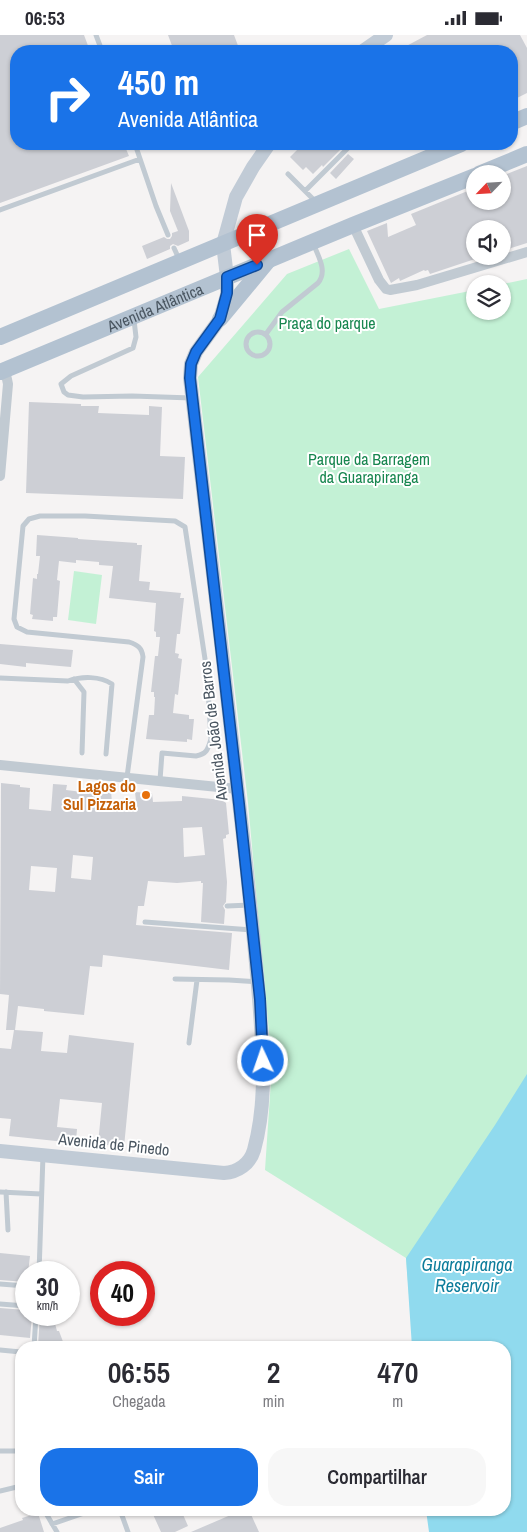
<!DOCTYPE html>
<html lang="pt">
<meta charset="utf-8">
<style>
:root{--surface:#fff;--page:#f7f7f7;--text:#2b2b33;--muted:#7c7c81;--accent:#1a73e8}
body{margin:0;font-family:"Archivo Narrow",sans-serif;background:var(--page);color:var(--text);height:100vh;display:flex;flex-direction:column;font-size:19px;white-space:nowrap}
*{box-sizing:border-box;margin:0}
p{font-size:16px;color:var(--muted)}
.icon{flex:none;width:28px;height:28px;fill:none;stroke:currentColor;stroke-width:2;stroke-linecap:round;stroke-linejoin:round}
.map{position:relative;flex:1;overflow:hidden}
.drawer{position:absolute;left:15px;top:1306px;width:496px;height:175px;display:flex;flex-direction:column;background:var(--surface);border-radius:20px;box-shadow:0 1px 4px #0004}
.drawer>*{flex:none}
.banner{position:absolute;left:10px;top:10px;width:508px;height:105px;border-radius:20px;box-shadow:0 1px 4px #0004;background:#1a73e8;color:#fff;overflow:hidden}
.needle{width:32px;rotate:245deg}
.buttons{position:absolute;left:466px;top:130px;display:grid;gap:10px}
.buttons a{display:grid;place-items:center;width:45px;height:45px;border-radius:50%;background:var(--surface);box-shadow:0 1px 4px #0004;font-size:25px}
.speed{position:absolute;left:15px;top:1226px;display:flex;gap:10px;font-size:25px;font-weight:700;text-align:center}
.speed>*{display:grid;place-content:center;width:65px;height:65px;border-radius:50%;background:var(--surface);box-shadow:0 1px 4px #0004;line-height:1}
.speed small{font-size:12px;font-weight:400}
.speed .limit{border:8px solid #d22;background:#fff;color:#111}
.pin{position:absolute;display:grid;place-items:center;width:42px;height:42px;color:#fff;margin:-51px -21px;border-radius:50% 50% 50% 0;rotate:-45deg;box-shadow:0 0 5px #0007}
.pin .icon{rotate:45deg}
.me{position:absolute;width:55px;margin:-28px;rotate:357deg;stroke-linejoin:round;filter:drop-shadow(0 0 4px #0008)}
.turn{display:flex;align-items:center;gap:18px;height:105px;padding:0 25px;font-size:22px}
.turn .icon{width:65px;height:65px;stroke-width:2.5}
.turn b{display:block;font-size:35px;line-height:42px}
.eta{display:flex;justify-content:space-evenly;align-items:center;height:85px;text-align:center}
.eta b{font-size:30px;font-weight:600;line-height:35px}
.primary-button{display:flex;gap:10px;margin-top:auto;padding:10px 25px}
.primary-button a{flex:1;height:58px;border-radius:20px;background:var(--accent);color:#fff;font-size:20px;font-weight:600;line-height:58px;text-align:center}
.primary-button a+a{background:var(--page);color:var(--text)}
.status{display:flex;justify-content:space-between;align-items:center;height:35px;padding:0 25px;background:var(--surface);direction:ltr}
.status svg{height:14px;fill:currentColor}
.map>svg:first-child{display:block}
.green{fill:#c3f1d5}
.water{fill:#90daee}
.building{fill:#cdcfd5;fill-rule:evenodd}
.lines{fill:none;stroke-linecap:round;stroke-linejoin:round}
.lane{stroke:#c1cad2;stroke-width:5}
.street{stroke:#c1cad2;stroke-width:10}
.secondary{stroke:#c1cbd6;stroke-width:14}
.primary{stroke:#b3c2d1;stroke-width:16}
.route-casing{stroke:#114b97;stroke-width:12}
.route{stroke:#1a73e8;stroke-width:9}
.food-dot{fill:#e8710a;stroke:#fff;stroke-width:2}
.labels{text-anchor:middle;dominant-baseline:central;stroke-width:4;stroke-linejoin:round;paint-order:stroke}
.street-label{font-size:16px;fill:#4a5661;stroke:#fff}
.park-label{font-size:16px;fill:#17864f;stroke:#fff}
.food-label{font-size:16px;font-weight:bold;fill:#c56008;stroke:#fff;text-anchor:end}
.water-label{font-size:18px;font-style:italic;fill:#0c7c9b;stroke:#fff}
</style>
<div class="status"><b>06:53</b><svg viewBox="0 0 49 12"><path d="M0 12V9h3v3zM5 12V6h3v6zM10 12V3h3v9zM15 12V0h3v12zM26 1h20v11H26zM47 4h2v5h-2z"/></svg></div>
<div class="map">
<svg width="527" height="1497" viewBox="0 0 527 1497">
<rect width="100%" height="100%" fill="#f5f3f3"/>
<path class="green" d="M349,214l30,60 96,-19v21h27l1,-27 24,-5v947l-116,94 -5,-62 -141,-88 7,-105 -8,-87 -16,-175 -50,-426 89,-103z
M74,536l28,4 -6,49 -28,-4z"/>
<path class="water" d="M527,1039v458h-98l-3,-22h79v-163h-93l-6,-89 89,-133z"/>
<path class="building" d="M0,0h84l6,16h-74v93h108l5,12 -129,47z
M168,0h66l6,16h-66z
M427,0h93l7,13v45l-16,8v-50h-114z
M303,109h35l4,4 -19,19 -1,-2 -9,9 -7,-7 -3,3 -13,-13z
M348,119l6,5 -18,20 -6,-6z
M527,131v77l-25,8v-22h-27v30l-45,15 -2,-4 -3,1 -1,-1 -24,11 -1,-3 -8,5 -24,-52 20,-8 1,14 28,-12 -5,-11 64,-26v13h27v-25z
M171,148l18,48v10l-11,5 -5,-2 -3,2v3l-23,10 -5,-13 22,-9 3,2h3l2,-3v-3l6,-2 -8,-20z
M29,367l52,2v2h18l-1,7 51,2v-9l13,1 -2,49 25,1 -2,42 -157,-6z
M37,500l41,3v1l59,4v2h5l-3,36 11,1 -1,8 32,3 -1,5h4l-4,36h-3l-2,19 4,1 -1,4 4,1 -4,36 -3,-1 -2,19 16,2v4h5l-2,21 -5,-1v3l-41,-3 3,-24h5l1,-18h-1v-5h-3l4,-36h3l2,-19h-4v-5l-2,-1 2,-28 -47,-5 4,-32 -14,-1v-3l-23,-2v3l-17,-2 -2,19 3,1 -3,36h-4v4l-21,-2 1,-4 -3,-1 3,-36 4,1v-5h1l2,-18h-4z
M0,609l73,6 -2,17 -45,-4v4l-26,-3z
M1,748l19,2v2l10,1 -1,21 22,2 2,-27 14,1 -1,5 33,4 1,-6 11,2 1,14 24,-3 -1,-9 17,1 1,9 29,-1v-5l40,4 4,3 3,31 -3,1v3l-3,1 4,43 -1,20 -3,4 2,4 -1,14 -23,-2 2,-39h-2v-2l-24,2 -29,-2 -4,25h-6l-2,19 96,8 -3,37 -126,-15 -1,12 -12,-1 -6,49 -40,-4v-2l-26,-3 -3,24 28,2 -2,19 26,2 2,-18 65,8 -10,104 -26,-3 4,-41 -42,-4 -3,28 20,2 -1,12h-20l-47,-5 2,-17 -11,-1v-70l11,1 3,-19h-8l3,-35 -9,-1zM202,792l3,28 -21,2 -1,-29zM73,820l20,2 -2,23 -20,-2zM31,831l26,2 -2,24 -26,-2z
M0,1218l30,3 -2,17h-2v9l-26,-2z
M0,1273l25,2 -1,5h8l-2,23 -30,-3z
M40,1280h10l4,5 3,11h2l6,16 -27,-1z
M151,1475h30l7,16 -13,6h-14z
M232,1475h17l10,22h-68l42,-18z
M38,1478l6,19h-44v-4l23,-8 -1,-2z"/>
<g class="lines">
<path class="lane" d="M96,0l6,16
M135,109l21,62 12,29
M288,139l28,28
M305,156l47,-47
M0,175l140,-51
M174,213l5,11
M134,285l2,17 -3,11 -62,28 -10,8 3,8 4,3 15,2 49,-1 60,2
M246 309a12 12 0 1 1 24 0a12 12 0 1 1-24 0Z
M266,299l16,-22 36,-29c10,-12 0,-27 -5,-40
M0,643l68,3c14,-5 32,-5 44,3l-6,70
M74,644l10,13 -2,61
M127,742l16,-120c-1,-9 -5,-12 -14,-15l-102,-10 -10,-5 -3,-8 9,-93 6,-7 11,-3h45l90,5 10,6 22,145 4,67c-3,10 -4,15 -15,17l-34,-3 -2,27
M227,871l23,-1
M145,887l107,8
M175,944l54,1 29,2
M189,1008l8,-63
M0,1157l41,2
M6,1157l2,38
M39,1238l4,-118
M0,1249l26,2
M0,1269l26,2
M34,1312l2,-32
M0,1315l21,2
M0,1416h21
M0,1456l21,-5
M44,1475l13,22
M120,1475l8,22
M52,1489l41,-14"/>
<path class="street" d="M353,190l26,55 7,9 4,1 27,-5 110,-33
M0,441l8,-92 -3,-14
M0,730l238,24"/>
<path class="secondary" d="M363,16l23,-16
M0,1116l224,22c14,-1 26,-9 30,-23 11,-40 10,-82 7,-123 -3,-52 -9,-103 -14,-155 -18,-165 -38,-329 -57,-494l1,-14 5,-12 24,-33 7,-24v-18l-4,-33 13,-47 17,-30 16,-23"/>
<g class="primary">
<path d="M511,88l16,-7"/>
<path d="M479,139l48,-20"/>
<path d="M220,284l48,-58"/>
<path d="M0,302l461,-193"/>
<path id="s1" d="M0,337l353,-147 122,-49"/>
</g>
</g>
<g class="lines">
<defs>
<path id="route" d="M257,230l-30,12v16l-7,26 -24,33 -5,12 -1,14 49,426 21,195 3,62"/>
</defs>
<use href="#route" class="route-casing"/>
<use href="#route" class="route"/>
</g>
<circle class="food-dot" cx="146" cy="760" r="5"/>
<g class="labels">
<g class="street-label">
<text stroke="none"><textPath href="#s1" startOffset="168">Avenida Atlântica</textPath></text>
<text transform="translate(213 696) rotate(-97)">Avenida João de Barros</text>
<text transform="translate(114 1109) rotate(6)">Avenida de Pinedo</text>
</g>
<g class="park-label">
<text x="327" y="288">Praça do parque</text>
<text x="369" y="424">Parque da Barragem<tspan x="369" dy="18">da Guarapiranga</tspan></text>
</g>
<g class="food-label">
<text x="136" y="751">Lagos do<tspan x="136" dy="18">Sul Pizzaria</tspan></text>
</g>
<g class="water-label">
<text x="467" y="1229">Guarapiranga<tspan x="467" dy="21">Reservoir</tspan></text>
</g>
</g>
</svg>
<div class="buttons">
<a><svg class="needle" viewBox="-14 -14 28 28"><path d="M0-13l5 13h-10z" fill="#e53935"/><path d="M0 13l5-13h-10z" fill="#7c7c81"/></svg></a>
<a><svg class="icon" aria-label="sound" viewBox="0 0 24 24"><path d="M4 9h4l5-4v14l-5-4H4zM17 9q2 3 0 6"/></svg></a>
<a><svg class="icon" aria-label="layers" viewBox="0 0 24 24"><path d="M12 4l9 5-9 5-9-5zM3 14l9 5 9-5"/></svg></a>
</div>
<div class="speed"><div>30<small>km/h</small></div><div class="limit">40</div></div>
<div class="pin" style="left:257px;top:230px;background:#d93025"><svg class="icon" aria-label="arrive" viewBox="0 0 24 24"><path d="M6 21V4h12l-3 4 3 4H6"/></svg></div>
<svg class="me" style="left:263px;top:1026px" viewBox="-20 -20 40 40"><circle r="17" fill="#1a73e8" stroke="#fff" stroke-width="3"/><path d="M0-11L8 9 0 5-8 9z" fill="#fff"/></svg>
<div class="banner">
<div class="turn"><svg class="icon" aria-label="right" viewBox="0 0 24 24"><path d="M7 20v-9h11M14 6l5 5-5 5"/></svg><div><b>450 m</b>Avenida Atlântica</div></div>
</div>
<section class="drawer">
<div class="eta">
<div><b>06:55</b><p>Chegada</p></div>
<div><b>2</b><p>min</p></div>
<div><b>470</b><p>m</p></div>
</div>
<div class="primary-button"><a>Sair</a><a>Compartilhar</a></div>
</section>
</div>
